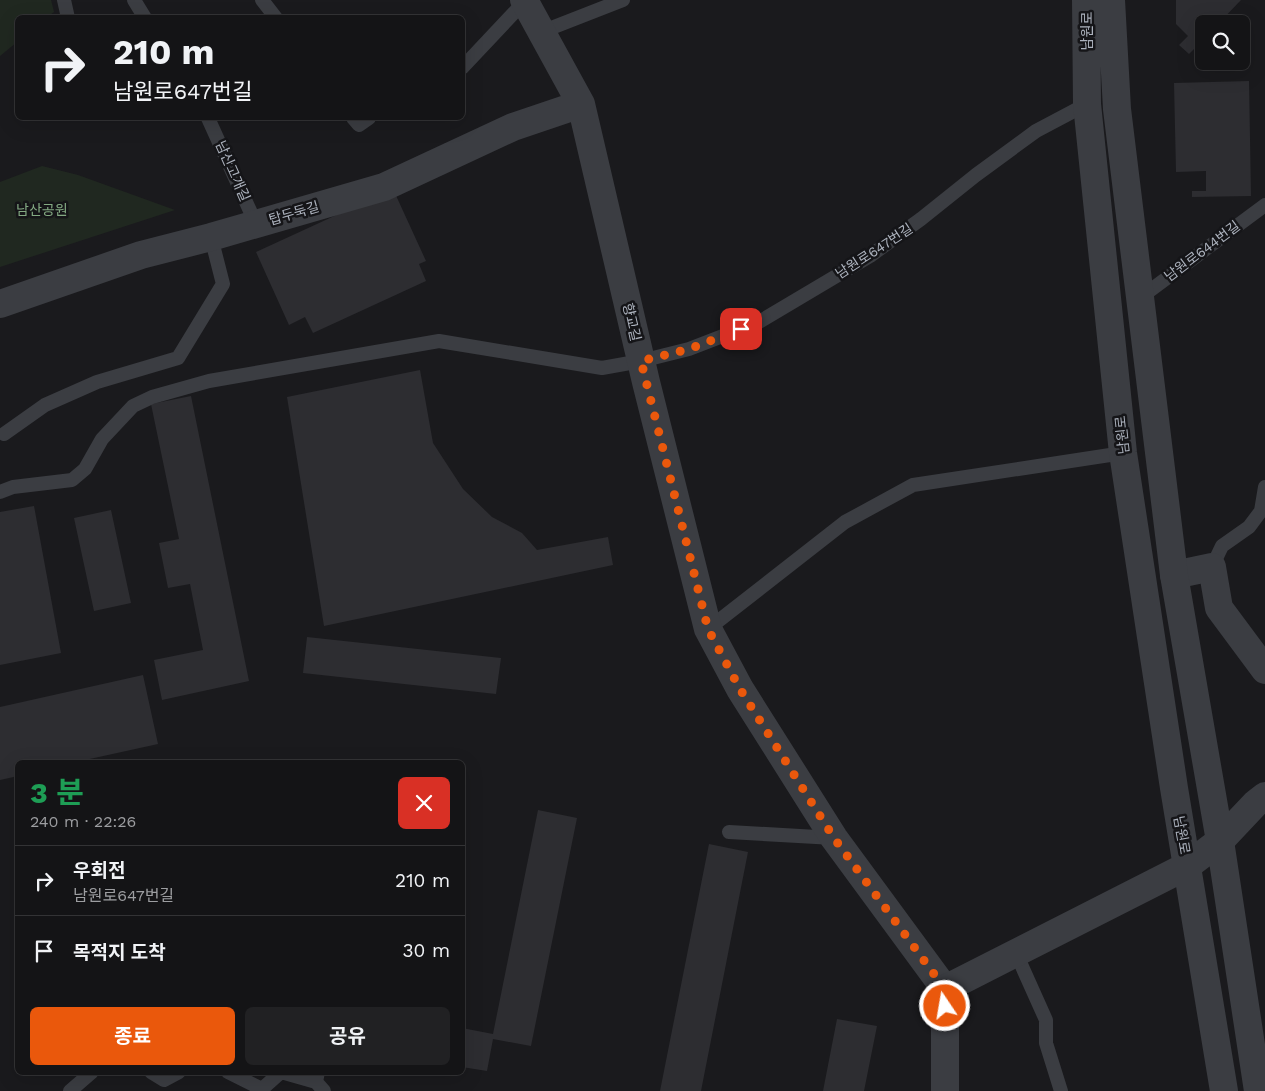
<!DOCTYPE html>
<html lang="ko">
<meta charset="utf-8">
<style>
:root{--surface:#141416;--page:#212123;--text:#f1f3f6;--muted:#9d9ea1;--line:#333335;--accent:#ea580c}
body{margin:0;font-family:"Work Sans","Noto Sans KR",sans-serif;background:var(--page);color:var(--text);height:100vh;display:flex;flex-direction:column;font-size:19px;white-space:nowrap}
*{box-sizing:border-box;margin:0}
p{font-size:16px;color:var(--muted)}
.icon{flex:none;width:28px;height:28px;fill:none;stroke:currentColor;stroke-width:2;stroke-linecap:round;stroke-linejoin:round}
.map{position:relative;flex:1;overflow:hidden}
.panel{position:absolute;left:15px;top:760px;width:450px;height:315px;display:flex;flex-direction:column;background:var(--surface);border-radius:8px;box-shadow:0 5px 20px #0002,0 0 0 1px var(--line)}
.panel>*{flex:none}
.top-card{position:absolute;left:15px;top:15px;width:450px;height:105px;border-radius:8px;box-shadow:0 5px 20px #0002,0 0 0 1px var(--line);background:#141416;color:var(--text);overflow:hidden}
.controls{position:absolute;left:1195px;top:15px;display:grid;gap:10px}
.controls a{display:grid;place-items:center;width:55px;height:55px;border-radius:8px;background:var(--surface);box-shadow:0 5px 20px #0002,0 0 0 1px var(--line);font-size:25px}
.pin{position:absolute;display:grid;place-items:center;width:42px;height:42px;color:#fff;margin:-21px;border-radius:10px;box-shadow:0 2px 8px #0006}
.me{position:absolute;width:55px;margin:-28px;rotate:348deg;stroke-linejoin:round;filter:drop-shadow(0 0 4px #0008)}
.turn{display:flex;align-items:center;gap:18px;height:105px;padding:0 15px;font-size:22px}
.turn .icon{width:65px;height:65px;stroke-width:2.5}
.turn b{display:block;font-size:35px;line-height:42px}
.round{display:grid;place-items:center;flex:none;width:52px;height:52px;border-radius:8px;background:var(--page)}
.headline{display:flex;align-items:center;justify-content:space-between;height:85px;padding:0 15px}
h1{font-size:30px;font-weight:700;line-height:38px;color:#1e9e55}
.cta{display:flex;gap:10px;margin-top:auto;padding:10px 15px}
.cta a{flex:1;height:58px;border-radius:8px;background:var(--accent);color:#fff;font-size:20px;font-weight:700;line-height:58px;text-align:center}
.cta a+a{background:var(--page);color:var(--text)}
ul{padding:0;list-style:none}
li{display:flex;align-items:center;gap:15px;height:70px;padding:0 15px;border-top:1px solid var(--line)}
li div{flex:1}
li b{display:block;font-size:19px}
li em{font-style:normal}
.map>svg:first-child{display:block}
.green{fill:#202820}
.building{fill:#2d2d31}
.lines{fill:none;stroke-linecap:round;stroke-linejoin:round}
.service{stroke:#3b3d42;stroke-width:14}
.minor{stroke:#3b3d42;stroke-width:28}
.tertiary{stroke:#3b3d42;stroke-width:28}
.route{stroke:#ea580c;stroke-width:9;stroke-dasharray:0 16.2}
.labels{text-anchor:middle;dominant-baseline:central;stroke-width:5;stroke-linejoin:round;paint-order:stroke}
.street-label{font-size:14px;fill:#acb2bd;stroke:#151518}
.park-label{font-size:14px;fill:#83a982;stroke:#151518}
</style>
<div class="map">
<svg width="1265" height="1091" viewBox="0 0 1265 1091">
<rect width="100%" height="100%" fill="#1a1a1d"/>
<path class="green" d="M0,0h51l3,12 -7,5 -29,1 -1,24 -17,14z
M42,166l36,9 97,35 -175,57v-85z"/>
<path class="building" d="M1176,0h65l-23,24h-14v15l-15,15 -10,-9 9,-9 -12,-12z
M1249,81l2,115 -59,1v-6h14v-20l-30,1 -2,-89z
M393,189l33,72 -7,3 7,17 -113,52 -8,-16 -16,8 -33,-73z
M420,370l13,73 30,46 29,28 30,16 15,17 71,-13 5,28 -289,61 -37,-229z
M191,396l58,285 -87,19 -8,-40 49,-10 -13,-66 -22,4 -9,-45 20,-4 -28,-135z
M34,506l27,147 -61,12v-153z
M111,510l20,93 -37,8 -20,-93z
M307,637l194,21 -5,36 -193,-21z
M143,675l15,69 -82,18h-58v14l-18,4v-73z
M538,810l39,8 -46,228 -38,-7 -6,32 -25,-4v-39l31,6z
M709,844l39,8 -47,239h-41z
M837,1019l40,7 -13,65h-41z"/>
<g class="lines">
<path class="service" d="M64,0l4,18
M134,0l11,18
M262,0l14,18
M541,32l82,-32
M462,68l64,-68
M208,118l48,106
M353,118l6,7 10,-7
M1140,298l125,-93
M4,434l41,-29 52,-23 81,-24 45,-74 -12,-47
M0,492l13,-5 59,-7 13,-11 17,-30 31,-33 19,-9 57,-16 230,-40 163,27 39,-7 48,-12 70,-27 111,-66 51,-37 55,-44 60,-44 51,-27
M1212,567l10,-21 27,-19 12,-16 4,-24
M708,629l137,-107 68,-37 210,-32
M729,832l105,6
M1016,953l30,67v23l15,48
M151,1072l13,8 15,-8
M228,1072l34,17 19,-17 35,10
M318,1072l-2,10 8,9
M70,1091l22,-19"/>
<path class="minor" d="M524,0l57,104 65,278 62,247 32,60 94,149 111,151v102
M0,304l141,-49 70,-18 173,-50 129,-60 68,-23
M1174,575l38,-8 7,41 46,62"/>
<path class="tertiary" d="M1086,0l1,104 36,349 51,335 50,303
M1111,0l6,109 57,466 46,266 38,250
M945,989l242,-123 33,-25 36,-38 9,-7"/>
</g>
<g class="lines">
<path class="route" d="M741,329l-52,20 -48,12 67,268 32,60 94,149 111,151v17"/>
</g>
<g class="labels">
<g class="street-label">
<text transform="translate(1087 31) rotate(-90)">남원로</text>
<text transform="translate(233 171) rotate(66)">남산고개길</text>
<text transform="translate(294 213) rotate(-16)">탑두둑길</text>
<text transform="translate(874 251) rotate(-33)">남원로647번길</text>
<text transform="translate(1202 251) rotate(-37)">남원로644번길</text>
<text transform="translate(632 322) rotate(77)">향교길</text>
<text transform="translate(1122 435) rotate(-96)">남원로</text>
<text transform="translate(1182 835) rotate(80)">남원로</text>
</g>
<g class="park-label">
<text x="42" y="210">남산공원</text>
</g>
</g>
</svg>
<div class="controls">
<a><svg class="icon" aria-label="search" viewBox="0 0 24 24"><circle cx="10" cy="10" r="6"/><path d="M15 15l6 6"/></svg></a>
</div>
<div class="pin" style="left:741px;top:329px;background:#d93025"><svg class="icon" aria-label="arrive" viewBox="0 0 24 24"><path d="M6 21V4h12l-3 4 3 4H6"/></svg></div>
<svg class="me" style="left:945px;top:1006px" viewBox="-20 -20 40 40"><circle r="17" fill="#ea580c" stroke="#fff" stroke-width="3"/><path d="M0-11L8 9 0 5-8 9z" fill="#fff"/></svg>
<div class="top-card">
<div class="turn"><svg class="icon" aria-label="right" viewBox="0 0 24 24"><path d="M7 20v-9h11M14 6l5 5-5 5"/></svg><div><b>210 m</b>남원로647번길</div></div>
</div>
<section class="panel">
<div class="headline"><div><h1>3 분</h1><p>240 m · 22:26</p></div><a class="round" style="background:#d93025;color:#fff"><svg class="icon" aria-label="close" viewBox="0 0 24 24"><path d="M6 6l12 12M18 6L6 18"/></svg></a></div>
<ul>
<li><svg class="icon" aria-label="right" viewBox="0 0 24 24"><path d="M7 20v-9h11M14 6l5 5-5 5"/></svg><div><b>우회전</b><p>남원로647번길</p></div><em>210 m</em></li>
<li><svg class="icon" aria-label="arrive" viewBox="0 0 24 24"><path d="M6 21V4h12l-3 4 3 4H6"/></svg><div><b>목적지 도착</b></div><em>30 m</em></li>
</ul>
<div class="cta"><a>종료</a><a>공유</a></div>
</section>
</div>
